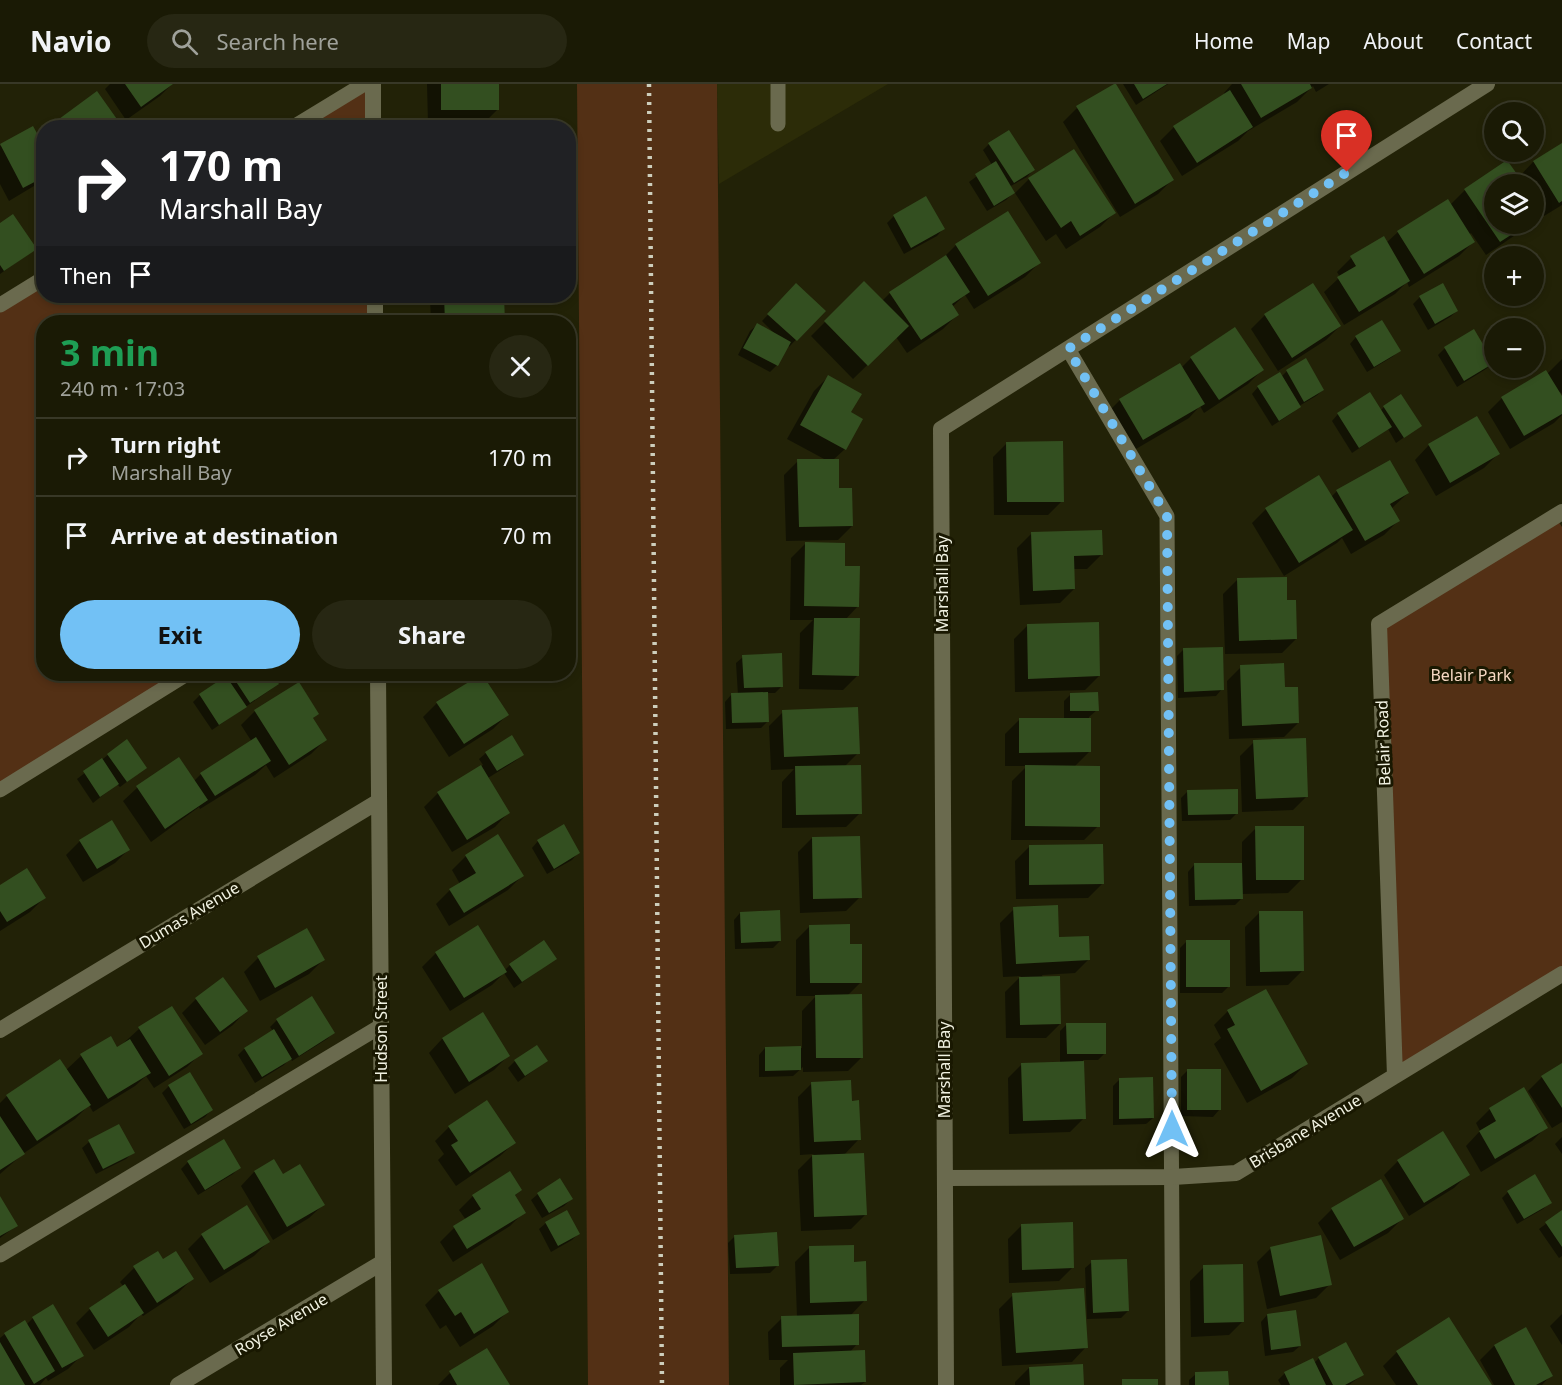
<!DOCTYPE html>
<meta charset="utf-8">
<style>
:root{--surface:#1a1a05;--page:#272713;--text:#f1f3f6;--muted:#9fa19a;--line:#383827;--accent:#72c1f5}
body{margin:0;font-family:"Noto Sans",sans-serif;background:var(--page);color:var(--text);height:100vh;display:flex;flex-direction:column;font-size:22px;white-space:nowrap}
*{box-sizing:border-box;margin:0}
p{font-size:20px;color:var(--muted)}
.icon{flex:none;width:33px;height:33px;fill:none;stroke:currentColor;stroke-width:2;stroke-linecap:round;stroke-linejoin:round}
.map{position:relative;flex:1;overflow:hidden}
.details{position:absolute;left:36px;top:231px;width:540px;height:366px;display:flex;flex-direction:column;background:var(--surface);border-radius:24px;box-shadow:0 3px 9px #0003,0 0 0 2px var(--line)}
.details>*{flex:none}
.guide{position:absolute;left:36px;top:36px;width:540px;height:183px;border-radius:24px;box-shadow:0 3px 9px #0003,0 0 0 2px var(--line);background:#202124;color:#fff;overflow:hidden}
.buttons{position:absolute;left:1484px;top:18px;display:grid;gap:12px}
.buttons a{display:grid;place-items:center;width:60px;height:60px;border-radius:50%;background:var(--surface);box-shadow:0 3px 9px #0003,0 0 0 2px var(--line);font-size:30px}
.pin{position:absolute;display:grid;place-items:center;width:51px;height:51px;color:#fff;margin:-62px -26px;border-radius:50% 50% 50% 0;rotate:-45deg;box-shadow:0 0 6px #0007}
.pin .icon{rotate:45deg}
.me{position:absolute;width:66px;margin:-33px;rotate:0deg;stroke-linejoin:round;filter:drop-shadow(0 0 4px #0008)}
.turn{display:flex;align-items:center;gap:21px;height:126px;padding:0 24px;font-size:27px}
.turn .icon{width:78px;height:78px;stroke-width:2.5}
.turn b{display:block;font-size:42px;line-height:51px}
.then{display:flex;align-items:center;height:57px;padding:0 24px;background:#0003;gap:12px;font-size:22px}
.round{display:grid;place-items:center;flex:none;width:63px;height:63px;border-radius:32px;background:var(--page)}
.summary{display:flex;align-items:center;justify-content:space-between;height:102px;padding:0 24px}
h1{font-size:36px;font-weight:700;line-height:45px;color:#1e9e55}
.cta{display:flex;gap:12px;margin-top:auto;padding:12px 24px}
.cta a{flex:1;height:69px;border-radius:36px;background:var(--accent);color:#111;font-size:24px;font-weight:700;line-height:69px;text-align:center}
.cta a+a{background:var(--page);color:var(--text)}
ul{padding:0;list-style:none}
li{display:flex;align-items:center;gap:18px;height:78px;padding:0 24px;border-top:2px solid var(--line)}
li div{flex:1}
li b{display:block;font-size:22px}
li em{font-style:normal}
header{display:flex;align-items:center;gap:36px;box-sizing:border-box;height:84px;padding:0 30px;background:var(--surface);border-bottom:2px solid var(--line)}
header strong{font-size:28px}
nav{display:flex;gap:33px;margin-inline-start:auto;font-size:21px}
.search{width:420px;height:54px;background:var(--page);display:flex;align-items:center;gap:15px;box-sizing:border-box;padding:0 21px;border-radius:33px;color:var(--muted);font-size:22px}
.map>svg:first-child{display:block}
.built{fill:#2c2c08}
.green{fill:#533015}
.shadow{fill:#0007}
.building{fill:#334f20}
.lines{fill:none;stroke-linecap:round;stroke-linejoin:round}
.service{stroke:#6a6a4e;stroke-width:15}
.minor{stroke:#6a6a4e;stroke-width:16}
.rail{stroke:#cdcebc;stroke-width:4.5;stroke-dasharray:3 6;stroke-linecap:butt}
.route{stroke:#72c1f5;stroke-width:10;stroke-dasharray:0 18}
.labels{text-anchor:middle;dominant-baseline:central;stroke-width:6;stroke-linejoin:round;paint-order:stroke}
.street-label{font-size:16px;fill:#f1f2e2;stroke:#191801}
.park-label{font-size:16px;fill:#f6d8c3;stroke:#191801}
</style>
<header>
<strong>Navio</strong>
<div class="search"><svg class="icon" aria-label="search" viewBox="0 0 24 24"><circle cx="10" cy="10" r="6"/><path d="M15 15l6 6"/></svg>Search here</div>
<nav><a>Home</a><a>Map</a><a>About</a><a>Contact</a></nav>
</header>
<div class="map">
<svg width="1562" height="1301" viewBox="0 0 1562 1301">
<rect width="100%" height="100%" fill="#222207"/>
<path class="built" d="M717,0h171l-169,100z"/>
<path class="green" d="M364,0l9,43 -81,1z
M577,0h140l12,1301h-141z
M43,194l1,18h331v26h-331v352h143l-187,112v-481z
M1555,432l7,11v447l-167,102 -16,-452z"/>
<path class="shadow" d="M110,0h62l-12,12 -34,24 -21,-31z
M427,0h71v25l-14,14h-56z
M1123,0h45l-32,21z
M1232,0h97l-13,8 -3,-6 -16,16 -49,29 -10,10 -56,35 -22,-35 14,-14 51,-32 -1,-2z
M97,9l15,35h-59l7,-7z
M1077,24l95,72 -14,14 -38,23 -57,-95z
M32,44l12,21v31l-35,21 -9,-17v-38z
M989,60l44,26 -6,7 -18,10 4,6 -7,7 -19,11 -18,-29 23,-17 -9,-15z
M1562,61v60l-18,11 -2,-4 -9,9v-37h-39v40h37l-4,3 -41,28 -15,-22 -2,2 4,7 -14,14 -50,31 -2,-5 -12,12 -51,31 -20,-33 16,-15 -3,-5 14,-14 32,-20 3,5 12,-11 52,-27 15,-15 53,-12 15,-16z
M1029,95l85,34 -14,14 -34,22 -10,-15 -10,7 -31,-48z
M926,114l17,31 -6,7 -33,18 -17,-31 7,-7z
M0,141l35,24 -35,25z
M956,161l83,18 -14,14 -51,32 -9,-14 -13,12 5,8 -14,14 -36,24 -11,-16 -43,42 -42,-43 53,-53 18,18 8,-8 53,-35z
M568,171l7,25 -7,7z
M796,201l27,26 -34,36 -1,-2 -11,20 -7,7 -32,-17 12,-24 7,-6 17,8 -12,-12z
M1442,201l15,26 -7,6 -22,13 -15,-26 7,-7z
M433,212h70v26h-72l-1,-24z
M1265,231l75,11 -14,14 -48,31 -27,-42z
M1474,247l19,31 -7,7 -29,18 -19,-32 6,-6z
M1356,253l43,14 -7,6 -25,15 -17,-28z
M1191,274l71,12 -14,14 -44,29 -4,-7 -11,12 -60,35 -23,-39 14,-14 59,-35 2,3z
M1562,275v35l-2,-2 -2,1 4,6v16l-8,8 -44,26 -22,-37 14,-14 45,-24z
M1287,287l36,19 -7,6 -17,10 -7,7 -20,13 -20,-32 6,-7 23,-10z
M828,293l21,36 -4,36 -12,11 5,30 14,36 -14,14 -52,1 -2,-66 14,-14 28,-1 -39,-21 27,-48z
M1384,323l36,19 -24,17 -8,-14 -36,24 -20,-32 6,-7 42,-3z
M1476,334l22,36 -14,14 -48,28 -21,-36 13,-14z
M1007,359l55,58 -14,14h-54l-1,-58z
M1337,407l71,2 -17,16 7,12 -14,14 -33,19 -9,-16 -5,5 -53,33 -32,-53 14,-14 65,-12z
M1031,450l70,21 -14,14h-14l1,20 -14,14 -40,2 -3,-57z
M805,460l39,23 14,39 -13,14 12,56 -14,14 -44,-1 1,-56 13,-13h-23l1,-62z
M1237,496l59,59 -14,14 -57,1 -2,-60z
M1028,541l71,51 -14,14 -70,2 -1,-53z
M1183,566l39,39 -6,7 -38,2 -1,-42z
M743,573l39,29 -7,7h-8v29l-6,6 -35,1 -1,-27 6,-7h7l-2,-32z
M1241,583l42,22 15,34 -14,14 -55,2 -2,-58z
M233,590h37l7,10 -7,6 -58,40 -19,-28 7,-7 25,-17 1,2z
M298,600l19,30 -5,5 13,21 -14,14 -37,24 -8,-13 -11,10 -55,34 -1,-2 -48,35 -28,-41 14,-13 57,-7 7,-7 51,-32 -11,-17 14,-14z
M1071,610l26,16 -8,7v35l-15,15 24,59 -14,14h-73l1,-59 15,-15h-22v-32l14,-14h45v-19z
M437,619l70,12 -14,14 -44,28 -26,-40z
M783,628l75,41 -14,14 16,46 -14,14 -64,1v-46l12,-13 -23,1 -2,-44z
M126,657l19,27 -25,19 -3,-3 -24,19 -16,-24z
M1254,658l53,54 -14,14 -51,2 -2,-56z
M486,669l36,2 -7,6 -27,17 20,35 -13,14 -43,25 -28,-45 14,-14 45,-28 -4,-6z
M1188,707l49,22 -7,7 -48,1 -1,-23z
M1256,744l46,51 -14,14 -46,1v4l-7,7 -46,1 -1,-34 6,-7 48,-1v-22z
M812,754l48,59 -14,14 -46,2 -2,-61z
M80,757l49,8 -14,14 -32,19 -17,-27z
M538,757l40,12 -6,7 -25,14 -15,-26z
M1029,763l73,37 -14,14 -72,1 -1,-38z
M466,772l56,20 -14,14 -59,36 -13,-22 14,-14 10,-6 -8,-14z
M0,802l44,12 -14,14 -30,19z
M1014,825l75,50 -14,14 -33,2 18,49 -14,14h-40l-1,-46 16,-16 -18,1 -3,-54z
M740,829l40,28 -7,7 -38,1 -1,-29z
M1259,829l43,58 -14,14 -42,1 -1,-59z
M810,842l39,19 12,37 -14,14 15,61 -14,14 -45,1v-5l-10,9 -34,1v-22l6,-7h37v-37l14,-15h-20v-56z
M478,843l27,43 5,-5 45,-6 -41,29 -10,-15 -12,12 -42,26 -28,-44 14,-14z
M306,847l17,29 -14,14 -49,27 -16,-29 14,-14z
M1186,858l43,44 -7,7h-42v-45z
M223,895l23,32 -13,14 -28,20 -23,-32 14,-14z
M171,924l30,45 -14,14 -33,21 -8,-12 -11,10 -42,26 -4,-7 -14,14 -51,34 -24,21v-71l7,-7 59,-26 15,-14 36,-7 22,-20z
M1228,927l78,53 -14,14 -45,25 -33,-59 7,-6 -7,-13z
M482,930l26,42 -14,14 -39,24 -26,-41 13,-14z
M277,936l56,13 -6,6 -35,22 -2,-3 -6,7 -29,18 -17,-28 6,-6 29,-18 -3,-4z
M1066,941l39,28 -7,7h-15l1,58 -14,14 -61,2 -1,-56 14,-14 38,-1v-32z
M515,977h31l-28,21 -10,-14z
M1562,980v58l-10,6 -24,-37 14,-14z
M1187,987l32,39 -6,7 -32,-1v-39z
M189,990l22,36 -6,7 -21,12 -22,-36 7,-7z
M1119,996l34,38 -7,6 -33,1v-39z
M812,999l38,19 9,37 -15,16 21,60 -14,14 -50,2 -3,-61 16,-16 -14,1 -2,-58z
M1490,1025l56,18 -14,14 -51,31 -15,-26 14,-15 -4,-8z
M449,1043l65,16 -14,13 -44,30 -18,-26 6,-6 -9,-13z
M1443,1049l25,41 -14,14 -45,28 -25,-41 14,-14z
M1562,1053v17l-7,-10z
M89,1058l44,10 -7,7 -30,15 -14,-26z
M274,1077l9,15 40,29 -14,13 -36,22 -32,-54 13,-14z
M188,1078l51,5 -6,7 -35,21 -17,-26z
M520,1106l-6,7 10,15 -14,14 -57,36 -13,-20 14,-14 12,-8 -7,-10 14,-14z
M1508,1108l42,10 -7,7 -26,15 -15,-26z
M538,1110l33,5 -7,7 -22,12 -11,-18z
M0,1115l16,27 -16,12z
M1332,1125l70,10 -14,14 -48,27 -22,-37z
M1562,1128v44l-3,2 -20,-29z
M546,1139l32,11 -6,6 -21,12 -12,-23z
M1022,1141l51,42 -14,14 -50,2 -1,-44z
M202,1151l66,7 -14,14 -44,27 -22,-34z
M735,1152l42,30 -7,7 -40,1 -2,-31z
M809,1164l44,15 12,37 -15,16 7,28 -7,8 15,30 -4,3h-81v-17l8,-8h-19l-1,-28 14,-14 15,-1 -2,-55z
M1271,1164l59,36 -14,14 -49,11 -10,-47z
M163,1177l29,18 -14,14 -35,23 -2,-2 -12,13 -35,23 -18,-27 14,-14 34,-22 -4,-5 14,-14z
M1092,1178l36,49 -7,7 -34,1 -2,-51z
M1204,1183l39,54 -14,14 -38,2 -1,-56z
M439,1207l68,21 -14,14 -33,21 -14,-22 -6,4 -15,-24z
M1013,1211l73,52 -14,15 -70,4 -3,-57z
M1562,1230v31l-12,-19z
M1267,1231l33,31 -7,6 -28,4 -4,-34z
M33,1234l49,37 -14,14 -20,12 -2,-3 -6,7h-40v-47l5,-4 21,-9z
M1526,1245l25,46 -9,10h-48l-14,-25 14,-14z
M1397,1268l94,33h-95l-13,-19z
M1319,1274l43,17 -13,10h-68l-3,-5 7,-7 29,-10z
M1029,1284l54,17h-68v-3z
M450,1289l58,12h-70z
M1196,1290l31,11h-38v-5z"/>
<path class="building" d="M125,0h48l-32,23z
M441,0h58v26h-58z
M1114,0h2l58,96 -39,24 -59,-98z
M1134,0h33l-24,15z
M1241,0h69l2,4 -51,30z
M1230,6l23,37 -56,36 -24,-37z
M97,7l22,31 -7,6h-47l-6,-9z
M33,42l11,20v31l-21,11 -23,-44z
M1009,46l26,40 -21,13 -26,-40z
M1562,59v58l-3,2 -26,-42z
M1074,65l42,64 -36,23 -9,-15 -10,7 -33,-50z
M1507,76l17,24h-30v40h34l-28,18 -36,-53z
M996,77l19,32 -21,13 -19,-32z
M568,100h2l1,39h-3z
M926,112l19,33 -34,19 -18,-33z
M1533,114l10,15 -10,7z
M1448,115l27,43 -51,32 -27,-43z
M1008,127l33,52 -53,33 -33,-52z
M13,130l24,35 -33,22 -4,-6v-42z
M1384,152l26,45 -51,31 -22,-35 19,-11 -6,-10z
M568,169h7l2,28h-9z
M946,171l24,37 -18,12 7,11 -38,25 -32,-48z
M864,197l45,45 -41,40 -44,-45z
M796,199l30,28 -29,30 -30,-27z
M1313,199l28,43 -49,32 -28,-44z
M1443,199l15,28 -23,13 -16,-28z
M444,212h60l1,26h-60z
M1382,236l19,31 -27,16 -19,-31z
M757,239l34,19 -13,24 -35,-18z
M1235,243l29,43 -45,30 -29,-43z
M1474,245l20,34 -30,18 -20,-34z
M568,246h6l2,33 -8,1z
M1306,274l18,32 -20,12 -18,-32z
M1180,279l25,41 -62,36 -24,-41z
M1546,286l16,26v18l-38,22 -23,-39z
M1280,288l21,35 -22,14 -22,-35z
M828,291l34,19 -11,18 12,7 -17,31 -46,-25z
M1370,308l22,35 -33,21 -22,-35z
M1401,310l21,32 -18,12 -21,-32z
M1477,332l23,38 -50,29 -22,-39z
M1063,357l1,61h-57l-1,-60z
M797,375h42v29h13l1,38 -54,1z
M1390,376l19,33 -19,11 10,17 -35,20 -29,-51z
M1319,391l34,55 -54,33 -34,-55z
M1102,446l1,25 -29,1 1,33 -42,2 -2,-59z
M805,458l40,1v23h15l-1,41 -55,-1z
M1287,493v23h9l1,39 -58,2 -2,-63z
M814,534h46l-1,58 -47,-1z
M1099,538l1,54 -72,3 -1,-55z
M1223,563l1,43 -40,2 -1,-44z
M782,569l1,34 -39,1 -2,-33z
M1284,579l1,24h13l1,36 -57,3 -2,-61z
M231,590h41l7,10 -29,19z
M482,590l27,41 -45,29 -28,-42z
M226,592l21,31 -28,18 -20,-31z
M299,598l20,32 -6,4 14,22 -38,25 -35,-55z
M768,608l1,30 -37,1 -1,-30z
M1098,608l1,19h-29v-18z
M858,623l2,47 -76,3 -2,-47z
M1019,634h72v34l-72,1z
M512,651l12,20 -27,16 -12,-19z
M256,653l15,24 -56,35 -15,-23z
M1306,654l2,59 -52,2 -3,-59z
M127,655l20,29 -20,14 -20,-28z
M179,673l29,43 -43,29 -29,-43z
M102,674l17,26 -19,13 -17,-26z
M481,681l29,48 -43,27 -30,-48z
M861,681l1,49 -66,1 -1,-49z
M1025,681l75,1v61l-75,-1z
M1238,705v25l-50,1 -1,-25z
M112,736l18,30 -33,19 -18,-29z
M564,740l16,29 -26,16 -17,-29z
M1255,742h49v54h-48z
M498,750l26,42 -60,37 -15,-24 27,-16 -11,-18z
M860,752l2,62 -49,1 -1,-62z
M1103,760l1,40 -75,1v-40z
M1194,779h48l1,36 -48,1z
M27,784l19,30 -39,24 -7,-11v-26z
M1058,821l1,32 30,-1 1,24 -74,4 -3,-57z
M780,826l1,31 -40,2 -1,-31z
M1259,827h44l1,60 -44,1z
M850,840v20h12v39h-52l-1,-58z
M478,841l29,47 -43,26 -29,-46z
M307,844l18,32 -50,28 -18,-32z
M544,856l13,19 -35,23 -13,-18z
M1186,856h44v47h-44z
M1060,892l1,48 -41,1 -1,-48z
M223,893l25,34 -28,21 -25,-34z
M1266,905l42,75 -47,27 -34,-62 8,-4 -8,-15z
M862,910l1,64h-47l-1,-63z
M312,912l23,37 -36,23 -23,-37z
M172,922l31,48 -34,22 -31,-49z
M483,928l27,44 -41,26 -27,-44z
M1066,939h40v31h-39z
M274,945l18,30 -30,18 -18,-29z
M111,952l6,11 13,-8 21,34 -43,26 -28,-45z
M537,961l11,16 -23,15 -11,-16z
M801,962v24l-36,1v-24z
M60,975l31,46 -54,36 -31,-46z
M1084,977l2,58 -63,2 -2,-58z
M1562,979v45l-21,-32z
M1187,985h34v41h-34z
M190,988l23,38 -22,14 -23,-39z
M1153,993l1,41 -35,1v-41z
M851,996l1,21 7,-1 2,40 -47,2 -3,-60z
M1524,1003l24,41 -53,31 -16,-28 17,-10 -7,-13z
M487,1016l29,43 -46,30 -19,-28 7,-4 -10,-15z
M0,1032l25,38 -25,16z
M119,1040l16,29 -32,16 -15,-29z
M1443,1047l27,44 -46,28 -27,-43z
M224,1055l17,29 -36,22 -18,-29z
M864,1069l3,62 -53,2 -2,-62z
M274,1075l9,15 17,-10 25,41 -38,22 -33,-56z
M510,1087l12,19 -7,5 11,18 -59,36 -14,-23 28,-17 -9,-14z
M1535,1090l17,29 -28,16 -17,-28z
M560,1094l13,21 -24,14 -12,-20z
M1381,1095l23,40 -50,28 -23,-39z
M0,1112l18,30 -18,10z
M247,1121l23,37 -46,28 -23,-36z
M567,1126l13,24 -22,12 -13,-24z
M1562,1126v37l-17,-25z
M1073,1138l1,46 -52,2 -1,-46z
M777,1148l2,34 -43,2 -2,-33z
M1321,1151l11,50 -52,11 -10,-49z
M854,1161v17l12,-1 1,40 -57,2 -1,-57z
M158,1167l5,8 13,-8 18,28 -37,24 -24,-37z
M1127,1175l2,52 -36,2 -2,-53z
M482,1179l27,49 -35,22 -13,-22 -6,4 -17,-26z
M1243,1180l1,58 -40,1 -1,-58z
M125,1200l19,29 -36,24 -19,-29z
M1084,1204l4,60 -72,5 -4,-60z
M53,1220l31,52 -22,12 -30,-51z
M1296,1226l5,36 -30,4 -4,-36z
M859,1230v31l-77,2 -1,-31z
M1449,1233l43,68h-74l-22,-34z
M25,1236l30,51 -21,13 -30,-51z
M1526,1243l27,49 -17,9h-21l-21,-40z
M0,1258l25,43h-25z
M1346,1258l18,33 -19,10h-12l-15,-28z
M487,1264l23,37h-53l-8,-14z
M865,1266l1,32 -72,3 -1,-32z
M1313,1274l13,27h-36l-6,-13z
M1083,1280l1,21h-54l-1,-18z
M1228,1287l1,14h-34v-13z
M1122,1295h36v6h-36z"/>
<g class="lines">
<path class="service" d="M778,40v-40
M292,44l72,-44
M0,221l44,-27
M1068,265l99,167 6,869
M0,706l187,-116
M0,1171l381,-229"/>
<path class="minor" d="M373,0v44
M375,212v26
M378,590l6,711
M0,946l379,-229
M1395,992l-16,-452 183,-112
M945,1094l228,-1 63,-4 326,-199
M178,1301l205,-123
M946,1301l-5,-956 546,-345"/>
<path class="rail" d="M649,0l13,1301"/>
</g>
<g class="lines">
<path class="route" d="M1172,1045l-5,-613 -99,-167 279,-177"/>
</g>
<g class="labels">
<g class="street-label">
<text transform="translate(942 500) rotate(-90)">Marshall Bay</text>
<text transform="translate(1383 659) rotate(-92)">Belair Road</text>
<text transform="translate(189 831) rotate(-31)">Dumas Avenue</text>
<text transform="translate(381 945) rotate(-90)">Hudson Street</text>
<text transform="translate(944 986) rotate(-90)">Marshall Bay</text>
<text transform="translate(1305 1047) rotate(-31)">Brisbane Avenue</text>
<text transform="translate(281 1240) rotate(-31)">Royse Avenue</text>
</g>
<g class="park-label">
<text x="1471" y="591">Belair Park</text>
</g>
</g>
</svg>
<div class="buttons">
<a><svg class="icon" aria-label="search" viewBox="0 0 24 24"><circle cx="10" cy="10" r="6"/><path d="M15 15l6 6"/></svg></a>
<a><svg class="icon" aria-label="layers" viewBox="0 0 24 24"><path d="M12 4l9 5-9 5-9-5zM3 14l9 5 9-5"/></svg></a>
<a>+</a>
<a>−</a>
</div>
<div class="pin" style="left:1347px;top:88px;background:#d93025"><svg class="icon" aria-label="arrive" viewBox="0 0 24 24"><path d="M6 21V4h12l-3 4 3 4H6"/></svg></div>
<svg class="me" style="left:1172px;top:1045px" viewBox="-20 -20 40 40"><path d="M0-17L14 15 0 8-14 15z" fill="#72c1f5" stroke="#fff" stroke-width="4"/></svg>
<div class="guide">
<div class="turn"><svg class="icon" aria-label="right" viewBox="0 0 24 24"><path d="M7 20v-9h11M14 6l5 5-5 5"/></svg><div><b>170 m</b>Marshall Bay</div></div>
<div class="then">Then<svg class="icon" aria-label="arrive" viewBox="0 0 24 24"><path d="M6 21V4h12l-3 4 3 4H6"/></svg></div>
</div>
<section class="details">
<div class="summary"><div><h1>3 min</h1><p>240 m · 17:03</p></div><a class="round"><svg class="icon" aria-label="close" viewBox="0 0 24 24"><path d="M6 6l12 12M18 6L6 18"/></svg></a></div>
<ul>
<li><svg class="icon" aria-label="right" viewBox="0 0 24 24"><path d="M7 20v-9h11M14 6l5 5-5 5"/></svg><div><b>Turn right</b><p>Marshall Bay</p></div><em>170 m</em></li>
<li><svg class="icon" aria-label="arrive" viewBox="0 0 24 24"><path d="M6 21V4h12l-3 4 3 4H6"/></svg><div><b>Arrive at destination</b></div><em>70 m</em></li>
</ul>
<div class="cta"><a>Exit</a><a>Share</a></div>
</section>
</div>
